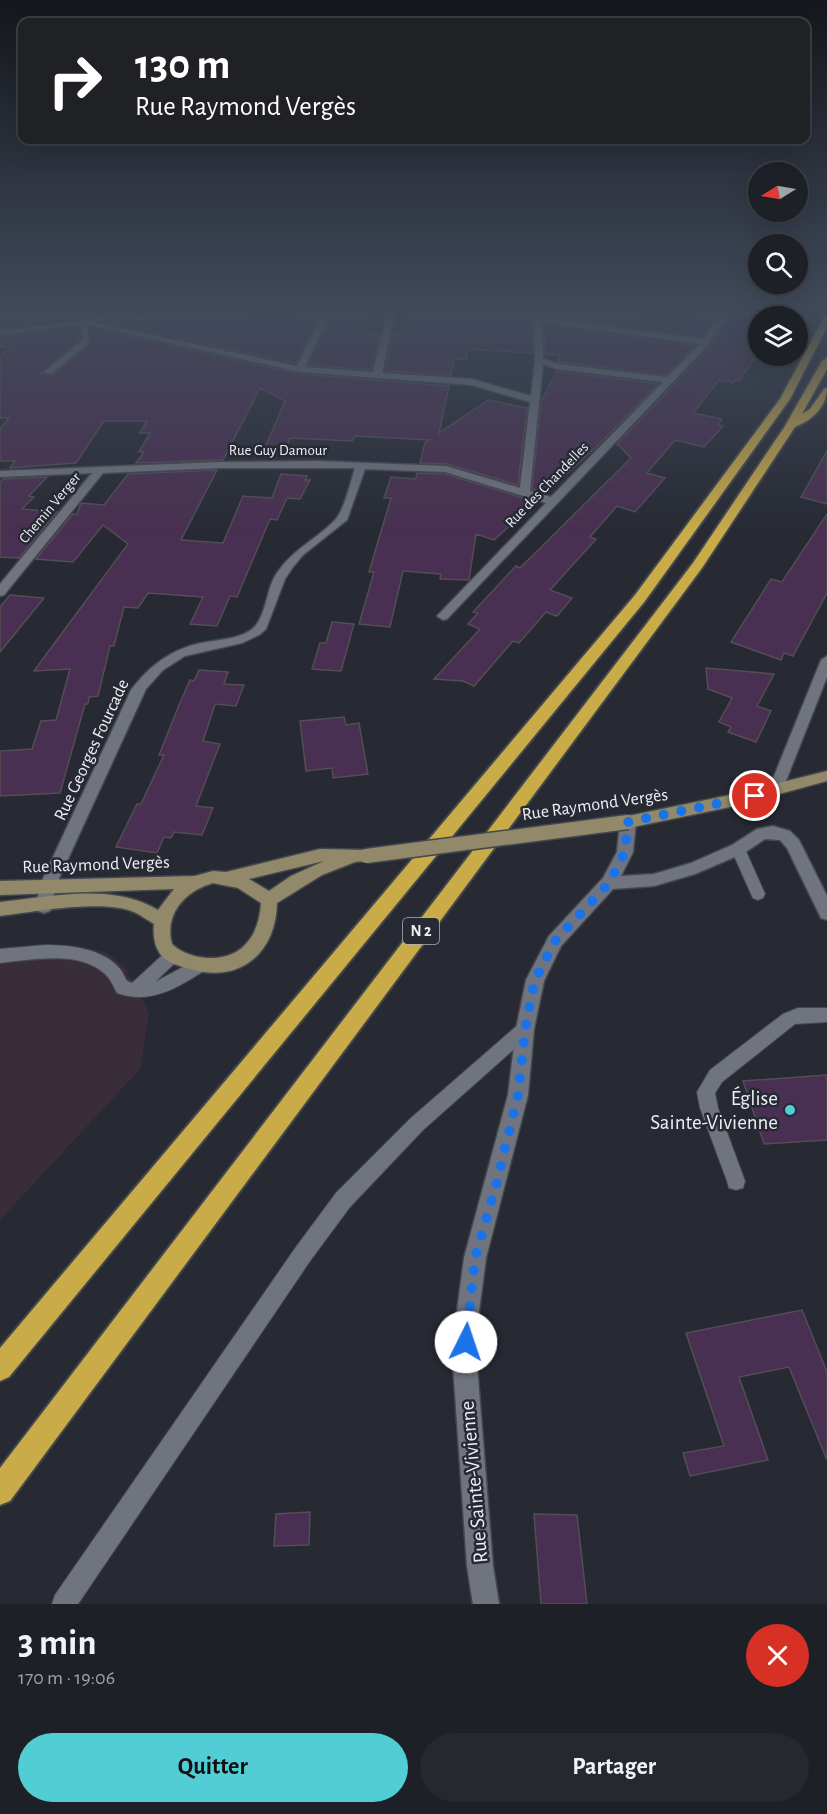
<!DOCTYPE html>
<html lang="fr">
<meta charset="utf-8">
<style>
:root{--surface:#1d2026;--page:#25282e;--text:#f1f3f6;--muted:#a0a3a7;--line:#3b3e43;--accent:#52ccd5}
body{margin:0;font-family:"Alegreya Sans",sans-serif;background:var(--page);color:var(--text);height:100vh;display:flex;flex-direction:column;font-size:22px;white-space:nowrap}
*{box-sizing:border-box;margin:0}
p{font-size:20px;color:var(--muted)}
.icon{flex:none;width:33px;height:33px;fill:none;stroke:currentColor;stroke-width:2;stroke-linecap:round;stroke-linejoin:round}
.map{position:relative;height:1604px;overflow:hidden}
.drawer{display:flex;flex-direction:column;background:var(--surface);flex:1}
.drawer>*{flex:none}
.guide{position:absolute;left:18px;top:18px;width:792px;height:126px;border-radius:12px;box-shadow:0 6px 24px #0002,0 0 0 2px var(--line);background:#202124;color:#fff;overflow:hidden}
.needle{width:39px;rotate:259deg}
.fabs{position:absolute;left:748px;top:162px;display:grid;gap:12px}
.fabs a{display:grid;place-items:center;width:60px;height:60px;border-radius:50%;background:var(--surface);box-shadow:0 6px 24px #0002,0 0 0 2px var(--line);font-size:30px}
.pin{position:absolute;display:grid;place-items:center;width:51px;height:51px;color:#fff;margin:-26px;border:3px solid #fff;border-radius:50%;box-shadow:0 2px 6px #0007}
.me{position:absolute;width:66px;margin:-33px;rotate:4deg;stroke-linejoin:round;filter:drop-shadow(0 0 4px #0008)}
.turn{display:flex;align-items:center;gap:21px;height:126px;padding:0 18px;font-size:27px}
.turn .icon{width:78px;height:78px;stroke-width:2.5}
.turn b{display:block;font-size:42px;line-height:51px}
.round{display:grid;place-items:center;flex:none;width:63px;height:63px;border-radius:32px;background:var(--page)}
.headline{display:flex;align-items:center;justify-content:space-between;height:102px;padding:0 18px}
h1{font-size:36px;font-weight:700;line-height:45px}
.cta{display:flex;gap:12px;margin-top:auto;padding:12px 18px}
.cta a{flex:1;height:69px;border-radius:36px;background:var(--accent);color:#111;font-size:24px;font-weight:700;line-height:69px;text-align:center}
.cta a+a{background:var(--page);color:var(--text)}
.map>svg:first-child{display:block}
.industrial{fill:#382d3c}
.education{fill:#3a2d3a}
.building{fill:#492f51;stroke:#544d56;stroke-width:1.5}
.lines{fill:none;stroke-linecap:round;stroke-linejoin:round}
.service-casing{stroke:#44484e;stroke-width:2}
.minor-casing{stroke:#44484e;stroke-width:3}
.tertiary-casing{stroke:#44484e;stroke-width:3}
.secondary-casing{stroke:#44484e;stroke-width:3}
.trunk-casing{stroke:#44484e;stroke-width:4}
.service{fill:#70747e;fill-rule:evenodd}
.minor{fill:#70747e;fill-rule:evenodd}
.tertiary{fill:#70747e;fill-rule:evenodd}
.secondary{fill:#91896a;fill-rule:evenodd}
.trunk{fill:#c9ab48;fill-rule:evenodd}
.secondary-bridge-casing{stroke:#44484e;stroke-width:17;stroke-linecap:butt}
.secondary-bridge{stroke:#91896a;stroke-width:14}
.route{stroke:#1a73e8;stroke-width:10;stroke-dasharray:0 18}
.poi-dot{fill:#52ccd5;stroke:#272a33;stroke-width:2}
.labels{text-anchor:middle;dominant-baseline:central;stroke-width:5;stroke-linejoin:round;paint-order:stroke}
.far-street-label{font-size:15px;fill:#eceef4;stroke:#272a33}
.shield{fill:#272a33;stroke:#b1b3ba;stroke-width:1.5}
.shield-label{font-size:16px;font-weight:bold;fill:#eceef4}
.street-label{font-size:18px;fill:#eceef4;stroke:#272a33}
.near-poi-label{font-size:21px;fill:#eceef4;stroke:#272a33;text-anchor:end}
.near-street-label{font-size:21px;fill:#eceef4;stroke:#272a33}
</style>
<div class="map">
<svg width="827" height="1604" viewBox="0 0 827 1604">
<rect width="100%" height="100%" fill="#272a33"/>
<path class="industrial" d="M625,308h182l-9,18v-10h-39v6z"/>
<path class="education" d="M43,945l40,2 22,5 20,15 24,46 -9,56 -140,151v-273z"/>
<path class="building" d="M58,308h77l-135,21v-14z
M295,308h28l-27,55 -191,-41 11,-2 22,2 111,-13 7,17 36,-1z
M335,308h34l-5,25h16l-9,37 -63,-5z
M413,308h93l26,14 1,31 -65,-4 -2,11 -12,-1 -3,16 -66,-4 8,-37h8l6,-24z
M523,308h74l90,14 1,-4 9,1 -1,-11h70l1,8h-8v30l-7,8 5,1 -18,26 -4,-1 -2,3 -14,-3 -26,33 29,6 -4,6 5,1 -19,21 -29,-7 -28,33 18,5 -30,34 -18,-6 -27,31 6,2 -46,51 22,8 -15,18 -11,-4 -27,31 -6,-2 -39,45 -11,-5 -29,-2 46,-50 -12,-5 10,-11 -5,-1 43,-46 4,2 111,-110 -14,-14 94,-98 15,-27 -10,-3 -13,21 -162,-21z
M544,326l151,20 -29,29 -108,-13 3,-7 -16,-1z
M78,327l2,12 -38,34 10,3 38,-31v-17l210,46 149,12 -10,47 49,-33 39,8 -9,77 -71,-21 -27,-1 5,-20 4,-3 -74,-4 -3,5 -62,-3 -5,13 -21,-1 21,-49 -25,-13 -37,72 -87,3 8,-11h-5l11,-19h-10l7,-12h-43l-28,42 -66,5 5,-7h-15v-32l9,-11h-9v-62l12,-9h-12v-10z
M557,371l101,13 -60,61 -52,48 -14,-4 9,-88z
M827,451v53l-26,-7z
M217,470l-36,70 42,3 20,-47 29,2 9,-24 26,2 -2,4h5l-10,19 -13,-1 -10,22 -7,-1 -33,78 -7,-1 -13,30 -27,-2 13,-27 -55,-4 -10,15 -14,-1 -10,39h-4l-12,50 -9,1 -1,7h-3l-25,89 -60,3v-45l32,-2 9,-28 15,-1 14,-51 -36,2 94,-127 -25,-19 -30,37 -37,-3 37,-45h4l4,-11 23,2 24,-31z
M417,473l28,1 91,28 -42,38 -18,-6 -7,46 -29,-1 1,-5 -38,-3 -13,56 -31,-3 15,-52h-5l22,-74h-7l7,-21 25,2z
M47,477l-18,19 5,1 -12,12 35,3 -38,46 -19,-1v-74l3,-4z
M827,514v79l-34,63 -9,-3 -3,7 -50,-18 40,-63 11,3z
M10,595l34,3 -44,54v-45z
M332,622l22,2 -13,47 -29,-2 8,-26h6z
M706,668l68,6 -17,32 14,5 -15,31 -28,-10 3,-5 -12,-5 13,-24 -24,-9z
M199,670l29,2 -4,12 20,1 -8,21 -21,-2 -12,37 17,3 -24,62 17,2 -11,27 -28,-3 -3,6 -7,-1 -7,16 -41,-6 21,-43h4l23,-49h-5l20,-50 11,-25 4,1z
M344,717l2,8 13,-2 9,51 -35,4 -1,-10 -26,3 -6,-50z
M827,1075v65l-63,4 -21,-63z
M802,1310l25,62v88l-38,-93 -50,10 29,83 -78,16 -7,-23 41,-7 -38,-113z
M310,1512l-1,33 -35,1 2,-32z
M534,1514l43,1 10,89h-46z"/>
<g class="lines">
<defs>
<path id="service" d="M738,844l5,1 2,4 20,45 -2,4 -5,2 -5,-2 -2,-4 -20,-45 2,-4z
M45,945c24,0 58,3 75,24 3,3 4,8 7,12l5,2 36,-33 5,-2 5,2 3,5 -3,5 -23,22 43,-23 6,2 2,5 -2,5c-27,17 -54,34 -87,22 -3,-5 -5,-11 -9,-16 -26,-28 -75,-17 -108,-14v-14z
M798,1008h29v14l-32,2 -73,58 -7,11 3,15 27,73 -2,7 -7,2 -7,-2 -2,-7 -27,-73 -3,-16 13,-22 73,-56z
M525,1021l6,3 2,5 -2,5 -108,96 -73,77 -40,54 -232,343h-26l3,-9 241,-348 40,-54 75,-75 108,-94z"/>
<path id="minor" d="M205,308h24l-91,12 -28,-3 4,-2 24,1z
M325,308h8l-28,59 68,5 15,-64h8l-14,65 90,6 59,17 4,-36 -1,-39 -26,-13h10l22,10 164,21 13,-21 7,2 -15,24 -262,275 -4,1 -6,-4 109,-113 -101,-31 -80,-3 -18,51 -44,35 -10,12 -8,12 -19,50 -7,6 -17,8 -57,13 -22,14 -17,19 -90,196 -6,26 -6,2 -6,-2 -2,-5 4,-21 91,-195c20,-26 43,-43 76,-48 15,-3 31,-3 44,-12 15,-11 15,-39 24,-54 17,-27 40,-35 60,-56 9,-9 16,-39 20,-52h-135l-117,5 -99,122 -4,1v-12l92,-111 -92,4v-6l220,-9 98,-1 128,5 74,22 10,-86 -59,-17 -171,-13 -212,-47 1,18 -38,31 -7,-2 38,-32 -2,-18 4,-2 213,46zM542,323l158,21 -33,33 -109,-13 -15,-5zM543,364l14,5 106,13 -112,115 -21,-6z
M827,656v21l-45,114 -7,5 -5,-1 -2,-4 53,-131z
M628,816l5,2 3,4 -3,30 -12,24 33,-2 37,-11 41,-18 25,-16 16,-3 17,5 9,9 28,56v24l-6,-2 -34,-70 -7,-8 -15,-1 -21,14 -49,21 -41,12 -41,3 -52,57 -17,35 -10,48 -6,66 -42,163 -8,61 -1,46 16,201 6,38h-26l-6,-38 -14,-201 3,-46 8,-61 44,-163 8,-66 10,-49 23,-44 54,-58 14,-26 3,-30 3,-4z"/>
<path id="tertiary" d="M147,308h16l-79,16 -84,11v-4l84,-11z"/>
<path id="secondary" d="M827,771v10l-92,25 -107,22 -5,-2 -3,-4 3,-4 5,-2 107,-22z
M320,849l46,1 6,2 2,4 -2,4 -17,2 -33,13 -45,28c-1,50 -37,81 -87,66 -10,-3 -23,-6 -29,-14 -7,-9 -8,-20 -7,-31 -7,-4 -13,-9 -20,-12 -32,-13 -100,0 -134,4v-14c51,-5 111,-20 158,8l16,-21 -174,6v-14l195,-5 18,-5 13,1zM324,861l-33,15 -22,15 -20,-12zM213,883l25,5 23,15c-2,33 -19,57 -54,55 -12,-1 -26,-5 -35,-14 -8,-30 13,-53 41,-61z"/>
<path id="trunk" d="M827,316v11l-37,72 -145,202 -636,776 -9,4v-33l635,-753 145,-196 43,-80z
M827,358v11l-25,45 8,-5 14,-20 3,-1c0,19 -15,32 -32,39l-93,141 -692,933 -10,4v-37l693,-905 92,-137 37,-65z"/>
</defs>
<use href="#service" class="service-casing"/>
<use href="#minor" class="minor-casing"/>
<use href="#tertiary" class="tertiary-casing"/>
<use href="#secondary" class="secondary-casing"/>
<use href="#trunk" class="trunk-casing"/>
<use href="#service" class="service"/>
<use href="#minor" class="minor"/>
<use href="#tertiary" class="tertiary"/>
<use href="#secondary" class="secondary"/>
<use href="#trunk" class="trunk"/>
<defs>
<path id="secondary-bridge" d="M366,856l262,-34"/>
</defs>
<use href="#secondary-bridge" class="secondary-bridge-casing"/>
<use href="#secondary-bridge" class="secondary-bridge"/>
</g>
<linearGradient id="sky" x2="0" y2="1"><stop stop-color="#15171c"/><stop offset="0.58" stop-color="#414a5b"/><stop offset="1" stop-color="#414a5b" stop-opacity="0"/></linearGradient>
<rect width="827" height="533" fill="url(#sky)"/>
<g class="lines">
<path class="route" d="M466,1342l9,-84 23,-80 20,-83 7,-66 10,-49 20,-39 54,-58 16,-31 3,-30 127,-26"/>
</g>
<circle class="poi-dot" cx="790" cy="1110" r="6"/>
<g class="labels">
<g class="far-street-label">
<text x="278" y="450">Rue Guy Damour</text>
<text transform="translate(547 485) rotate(-46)">Rue des Chandelles</text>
<text transform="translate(50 508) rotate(-50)">Chemin Verger</text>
</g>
<rect class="shield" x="403" y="918" width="36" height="26" rx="4.5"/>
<g class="shield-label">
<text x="421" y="931">N 2</text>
</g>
<g class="street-label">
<text transform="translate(92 750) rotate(-65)">Rue Georges Fourcade</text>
<text transform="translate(595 805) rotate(-8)">Rue Raymond Vergès</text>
<text transform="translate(96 865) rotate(-2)">Rue Raymond Vergès</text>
</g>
<g class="near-poi-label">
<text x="778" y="1098">Église<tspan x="778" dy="24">Sainte-Vivienne</tspan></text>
</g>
<g class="near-street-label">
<text transform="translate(474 1482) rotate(-95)">Rue Sainte-Vivienne</text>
</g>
</g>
</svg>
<div class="fabs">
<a><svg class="needle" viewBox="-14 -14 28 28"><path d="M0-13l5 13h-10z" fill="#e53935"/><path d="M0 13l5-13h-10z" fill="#a0a3a7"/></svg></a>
<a><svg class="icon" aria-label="search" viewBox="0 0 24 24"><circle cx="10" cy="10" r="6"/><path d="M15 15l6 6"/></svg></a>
<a><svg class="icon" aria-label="layers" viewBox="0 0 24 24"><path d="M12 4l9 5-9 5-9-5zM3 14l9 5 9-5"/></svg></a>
</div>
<div class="pin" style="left:755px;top:796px;background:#d93025"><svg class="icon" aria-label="arrive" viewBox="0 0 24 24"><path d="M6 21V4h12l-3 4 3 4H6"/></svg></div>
<svg class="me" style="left:466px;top:1342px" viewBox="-20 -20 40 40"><circle r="19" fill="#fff"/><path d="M0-13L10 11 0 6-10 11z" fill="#1a73e8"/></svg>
<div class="guide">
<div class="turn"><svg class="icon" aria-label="right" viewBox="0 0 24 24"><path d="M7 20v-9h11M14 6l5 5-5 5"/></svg><div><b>130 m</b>Rue Raymond Vergès</div></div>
</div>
</div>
<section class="drawer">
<div class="headline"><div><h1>3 min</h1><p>170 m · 19:06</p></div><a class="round" style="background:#d93025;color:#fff"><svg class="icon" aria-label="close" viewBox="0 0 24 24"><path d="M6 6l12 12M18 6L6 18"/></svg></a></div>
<div class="cta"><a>Quitter</a><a>Partager</a></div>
</section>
